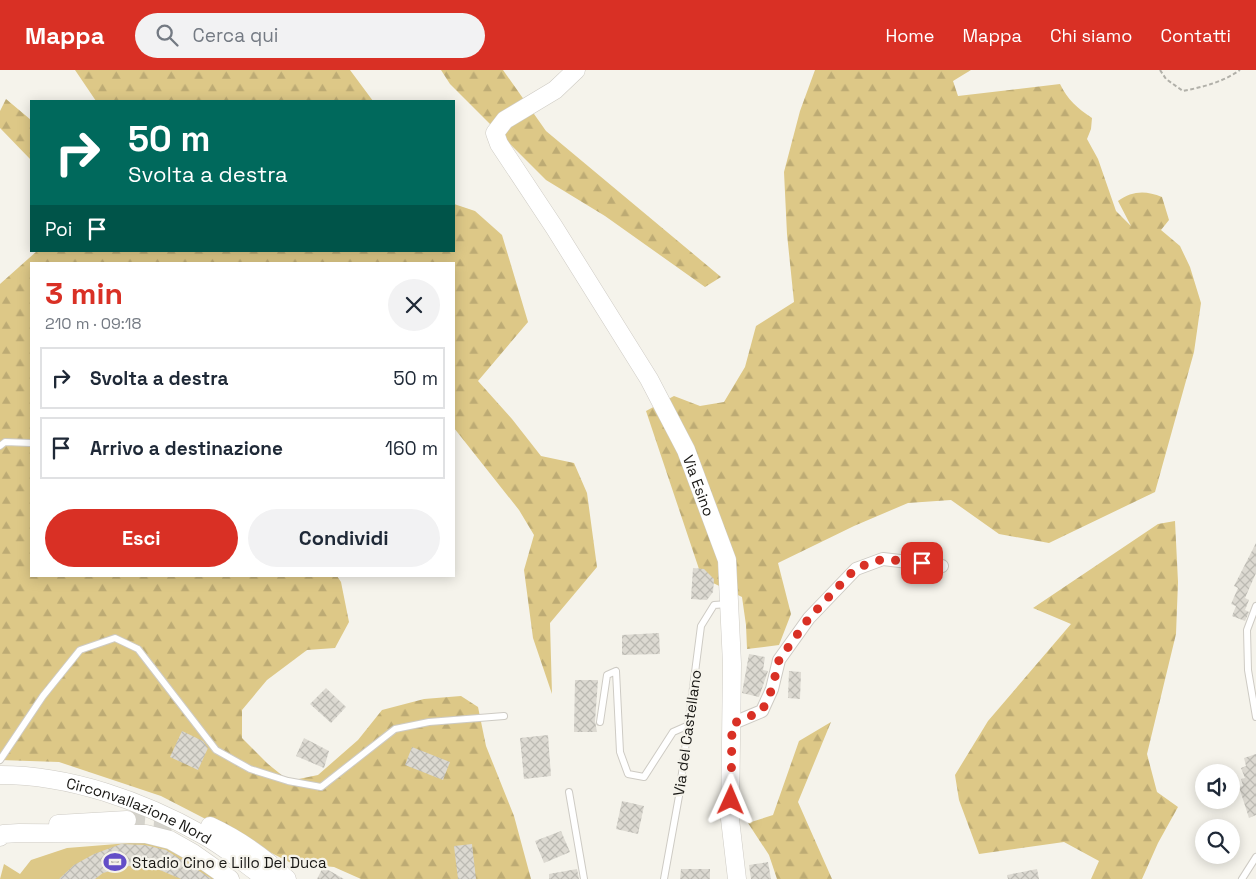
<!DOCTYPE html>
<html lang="it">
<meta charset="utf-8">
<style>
:root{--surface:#fff;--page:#f2f2f3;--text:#1f2937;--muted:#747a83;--line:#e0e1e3;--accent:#d93025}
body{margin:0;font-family:"Space Grotesk",sans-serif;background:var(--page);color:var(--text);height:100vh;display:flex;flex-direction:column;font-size:19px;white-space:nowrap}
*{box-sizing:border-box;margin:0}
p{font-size:16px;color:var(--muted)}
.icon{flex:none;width:28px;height:28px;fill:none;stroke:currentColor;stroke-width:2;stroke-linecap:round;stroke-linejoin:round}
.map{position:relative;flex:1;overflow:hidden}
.drawer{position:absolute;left:30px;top:192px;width:425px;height:315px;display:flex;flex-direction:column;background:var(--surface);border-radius:0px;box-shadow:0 2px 12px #0003}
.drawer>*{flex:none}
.guide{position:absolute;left:30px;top:30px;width:425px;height:152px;border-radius:0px;box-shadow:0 2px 12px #0003;background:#00695c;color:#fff;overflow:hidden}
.buttons{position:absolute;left:1195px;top:694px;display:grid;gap:10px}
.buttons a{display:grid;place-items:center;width:45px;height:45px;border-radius:50%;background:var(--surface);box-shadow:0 2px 12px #0003;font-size:25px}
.pin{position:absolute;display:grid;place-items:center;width:42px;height:42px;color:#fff;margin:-21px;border-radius:10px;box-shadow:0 2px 8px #0006}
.me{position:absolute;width:55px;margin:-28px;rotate:1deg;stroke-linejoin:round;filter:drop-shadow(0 0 4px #0008)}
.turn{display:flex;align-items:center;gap:18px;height:105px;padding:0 15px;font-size:22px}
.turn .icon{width:65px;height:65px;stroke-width:2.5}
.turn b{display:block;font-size:35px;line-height:42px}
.then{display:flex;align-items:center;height:48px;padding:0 15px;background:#0003;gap:10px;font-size:19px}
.round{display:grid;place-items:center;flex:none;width:52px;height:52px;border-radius:26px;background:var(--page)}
.head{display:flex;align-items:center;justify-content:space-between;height:85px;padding:0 15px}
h1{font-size:30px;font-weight:600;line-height:38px;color:var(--accent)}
.button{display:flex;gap:10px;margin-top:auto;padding:10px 15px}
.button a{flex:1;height:58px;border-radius:30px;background:var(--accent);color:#fff;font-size:20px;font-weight:600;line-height:58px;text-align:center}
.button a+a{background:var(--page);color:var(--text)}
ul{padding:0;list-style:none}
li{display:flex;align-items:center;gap:15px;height:62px;margin:0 10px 8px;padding:0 5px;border:2px solid var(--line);border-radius:0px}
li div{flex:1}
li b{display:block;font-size:19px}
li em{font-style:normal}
header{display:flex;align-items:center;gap:30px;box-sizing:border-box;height:70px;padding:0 25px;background:var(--accent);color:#fff}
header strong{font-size:24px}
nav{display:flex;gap:28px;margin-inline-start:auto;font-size:18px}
.search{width:350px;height:45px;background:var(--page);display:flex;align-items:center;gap:12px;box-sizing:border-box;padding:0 18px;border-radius:28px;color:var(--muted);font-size:19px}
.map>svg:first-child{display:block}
.forest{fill:url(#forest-firs)}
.pitch{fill:#ddc887}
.building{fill:url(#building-cross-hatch)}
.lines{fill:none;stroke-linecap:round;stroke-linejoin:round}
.secondary-tunnel{stroke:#d4d2cb;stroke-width:18;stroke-dasharray:18 9;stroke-linecap:butt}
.lane-casing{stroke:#cecbc4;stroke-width:8}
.street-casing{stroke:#cecbc4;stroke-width:14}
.secondary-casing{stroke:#cecbc4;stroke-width:19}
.path{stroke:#b1b0a9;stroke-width:2;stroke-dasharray:4 2.5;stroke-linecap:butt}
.lane{stroke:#fff;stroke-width:6}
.street{stroke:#fff;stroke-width:12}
.secondary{stroke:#fff;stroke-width:18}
.route{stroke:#d93025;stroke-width:9;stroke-dasharray:0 16.2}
.labels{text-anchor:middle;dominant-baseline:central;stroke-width:4.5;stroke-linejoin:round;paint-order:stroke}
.street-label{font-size:15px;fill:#181714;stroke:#f5f3eb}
.poi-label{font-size:15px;fill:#181714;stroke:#f5f3eb;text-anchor:start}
</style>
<header>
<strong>Mappa</strong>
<div class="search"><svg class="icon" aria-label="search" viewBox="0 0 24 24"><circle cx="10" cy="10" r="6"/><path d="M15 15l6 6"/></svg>Cerca qui</div>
<nav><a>Home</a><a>Mappa</a><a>Chi siamo</a><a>Contatti</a></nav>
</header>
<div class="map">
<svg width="1256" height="809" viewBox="0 0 1256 809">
<defs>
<pattern id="forest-firs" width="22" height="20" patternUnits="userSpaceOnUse" patternTransform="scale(1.25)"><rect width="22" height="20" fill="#ddc887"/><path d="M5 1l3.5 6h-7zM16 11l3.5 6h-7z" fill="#bdab74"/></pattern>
<pattern id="building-cross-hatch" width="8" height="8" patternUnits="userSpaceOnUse" patternTransform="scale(1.25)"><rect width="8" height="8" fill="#dcd9d1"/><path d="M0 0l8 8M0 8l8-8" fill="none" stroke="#bcbab3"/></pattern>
</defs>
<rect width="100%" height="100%" fill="#f5f3eb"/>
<path class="forest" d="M75,0h275l23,31h-277z
M441,0h62l43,61 175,146 -16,10 -100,-71 -59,-36 -96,-96z
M815,0h156l-18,11 5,15 102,-12c8,16 17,24 32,34l-1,11 -4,10 11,20 18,52 15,15 -13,-25c14,-10 27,-11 44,-4l7,23 -8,10 19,16 10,21 11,36 -7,49 -39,140 -106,51 -50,-9 -48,-34 -43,3 -54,23 -76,37 13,51 -12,31 -32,4 -1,-24 -4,-28 -33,-16 -9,-9 -54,-161 28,-15 26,10 24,-4 21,-35 11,-41 38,-24 -7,-68 -3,-62 16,-61z
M6,29l25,21v40l-31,-32v-17z
M454,134l21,7 27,24 26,87 -50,59 34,38 29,37 33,7 13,30 10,74 -47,56 2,71 -19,-56 -9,-68 10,-35 -15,-25 -65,-82v-164h-423v312h306l4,6 8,40 -14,26 -28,2 -40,30 -25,30v28l26,26 21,17 29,-6 40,-35 24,-30 42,-11 37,-3 17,11 8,39 28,70 17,63h-170l-27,-12 -43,-4 -130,-67 -102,-34 -59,-2v-476l37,-33h417z
M1175,451l3,61 -2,52 -29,120 10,38 21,15 -20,36 -16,36h-51l8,-18 -35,-19 -85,12 -20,-54 -4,-25 33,-54 83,-97 -38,-16 125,-84z
M831,652l-33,80 34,77h-55l-8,-24 -21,-32 25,-8 26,-74z"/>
<path class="pitch" d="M142,772l25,4 53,33h-220l4,-15 16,10 11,-14 36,-12z"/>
<path class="building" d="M1256,473v30l-11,25 4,2 -4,10 4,2 -4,9 -13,-5 4,-10 -5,-2 7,-16 -4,-2z
M693,498l11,1 10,10 -1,13 -6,8 -16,-1z
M659,563l1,21 -38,1v-20z
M749,584l16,3 -2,13 5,1 -9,26 -17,-4z
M789,601l12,1 -1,27 -12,-1z
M575,610h23l-3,41 2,11h-23z
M326,618l20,19 -15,16 -21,-19z
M182,661l21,10 5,7 -10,22 -28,-13z
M548,665l3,41 -27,3 -4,-41z
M304,668l25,13 -5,17 -28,-12z
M412,677l38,15 -7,18 -38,-15z
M1256,684v61l-7,3 -10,-31 4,-1 -2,-7 4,-1 -4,-10 5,-2 -2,-8z
M622,731l22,5 -6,28 -22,-5z
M561,761l9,21 -26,11 -9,-22z
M121,774l24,1 21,5 46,29h-31l-26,-11 -26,-2 -26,7 -8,6h-36l15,-14 20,-11z
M472,774l4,35h-18l-4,-33z
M768,792l3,17h-20l-2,-14z
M323,797l21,12h-27z
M577,799l2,10h-30v-5z
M681,799h29v10h-30z
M1037,799l2,10h-31l-1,-4z"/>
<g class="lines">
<path class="secondary-tunnel" d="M127,750l55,4"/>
<defs>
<path id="lane" d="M0,376l5,-4 26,1
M1256,536l-9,24 1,40 8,47
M600,652l7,-47 9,-4 4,81 8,22 16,3 29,-45 16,-7
M0,690l43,-64 37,-46 35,-12 23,11 78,101 34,19 38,12 33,6 74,-58 34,-7 75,-6
M569,722l15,87
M664,809l15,-83 22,-170 13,-21 14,-1
M1242,809l14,-22"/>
<path id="street" d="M731,654l31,-13 10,-22 7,-29 30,-42 47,-49 27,-10 59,7"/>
<g id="secondary">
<path id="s1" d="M576,0l-21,20 -50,30 -10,13 4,11 55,83 95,152 37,71 41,110 5,104 -2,155 7,60"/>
<path id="s2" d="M0,705c70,0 143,26 203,60 22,12 42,29 63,44"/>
<path d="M58,754l69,-4"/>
<path d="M210,756c28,13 55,32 77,53"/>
<path d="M0,767l3,-3 16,-1 127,1 24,6 23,13 37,26"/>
</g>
</defs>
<use href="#lane" class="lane-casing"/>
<use href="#street" class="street-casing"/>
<use href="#secondary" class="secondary-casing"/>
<path class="path" d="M1160,0l6,9 17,12c20,-4 40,-9 57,-21"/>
<use href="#lane" class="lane"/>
<use href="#street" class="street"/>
<use href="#secondary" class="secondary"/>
</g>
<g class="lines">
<path class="route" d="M731,730l1,-76 30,-13 10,-22 7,-29 30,-42 47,-50 27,-9 39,4"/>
</g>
<defs>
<symbol id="stadium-bare" viewBox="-9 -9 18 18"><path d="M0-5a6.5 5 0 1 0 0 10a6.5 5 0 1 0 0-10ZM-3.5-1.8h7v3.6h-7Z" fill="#634ec7" stroke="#f5f3eb" stroke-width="2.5" paint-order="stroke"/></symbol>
</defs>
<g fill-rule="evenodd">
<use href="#stadium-bare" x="99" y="776" width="32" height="32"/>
</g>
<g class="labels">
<g class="street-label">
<text stroke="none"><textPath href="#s1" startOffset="512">Via Esino</textPath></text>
<text transform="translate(687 663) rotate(-82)">Via del Castellano</text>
<text stroke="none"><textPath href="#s2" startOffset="145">Circonvallazione Nord</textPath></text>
</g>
<g class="poi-label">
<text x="132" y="792">Stadio Cino e Lillo Del Duca</text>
</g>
</g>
</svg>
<div class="buttons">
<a><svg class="icon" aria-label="sound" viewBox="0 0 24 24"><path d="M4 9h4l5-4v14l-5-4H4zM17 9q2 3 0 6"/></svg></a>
<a><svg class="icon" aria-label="search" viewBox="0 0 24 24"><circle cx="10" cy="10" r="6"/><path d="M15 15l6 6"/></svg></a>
</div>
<div class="pin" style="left:922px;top:493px;background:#d93025"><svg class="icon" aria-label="arrive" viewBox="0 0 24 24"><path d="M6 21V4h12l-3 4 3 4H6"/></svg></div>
<svg class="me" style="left:731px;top:730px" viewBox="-20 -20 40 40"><path d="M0-17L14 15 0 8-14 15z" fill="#d93025" stroke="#fff" stroke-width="4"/></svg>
<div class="guide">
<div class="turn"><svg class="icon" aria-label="right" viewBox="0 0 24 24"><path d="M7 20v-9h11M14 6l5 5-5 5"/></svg><div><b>50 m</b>Svolta a destra</div></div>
<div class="then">Poi<svg class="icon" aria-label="arrive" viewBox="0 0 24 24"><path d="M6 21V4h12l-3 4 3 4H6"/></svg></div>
</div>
<section class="drawer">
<div class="head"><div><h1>3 min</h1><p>210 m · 09:18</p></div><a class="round"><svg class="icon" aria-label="close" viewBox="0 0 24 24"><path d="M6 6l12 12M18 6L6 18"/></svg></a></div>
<ul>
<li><svg class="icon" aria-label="right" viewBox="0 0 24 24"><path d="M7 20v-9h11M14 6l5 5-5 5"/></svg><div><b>Svolta a destra</b></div><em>50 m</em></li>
<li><svg class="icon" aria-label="arrive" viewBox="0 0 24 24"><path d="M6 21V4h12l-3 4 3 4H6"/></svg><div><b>Arrivo a destinazione</b></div><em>160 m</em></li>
</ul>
<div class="button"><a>Esci</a><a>Condividi</a></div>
</section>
</div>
